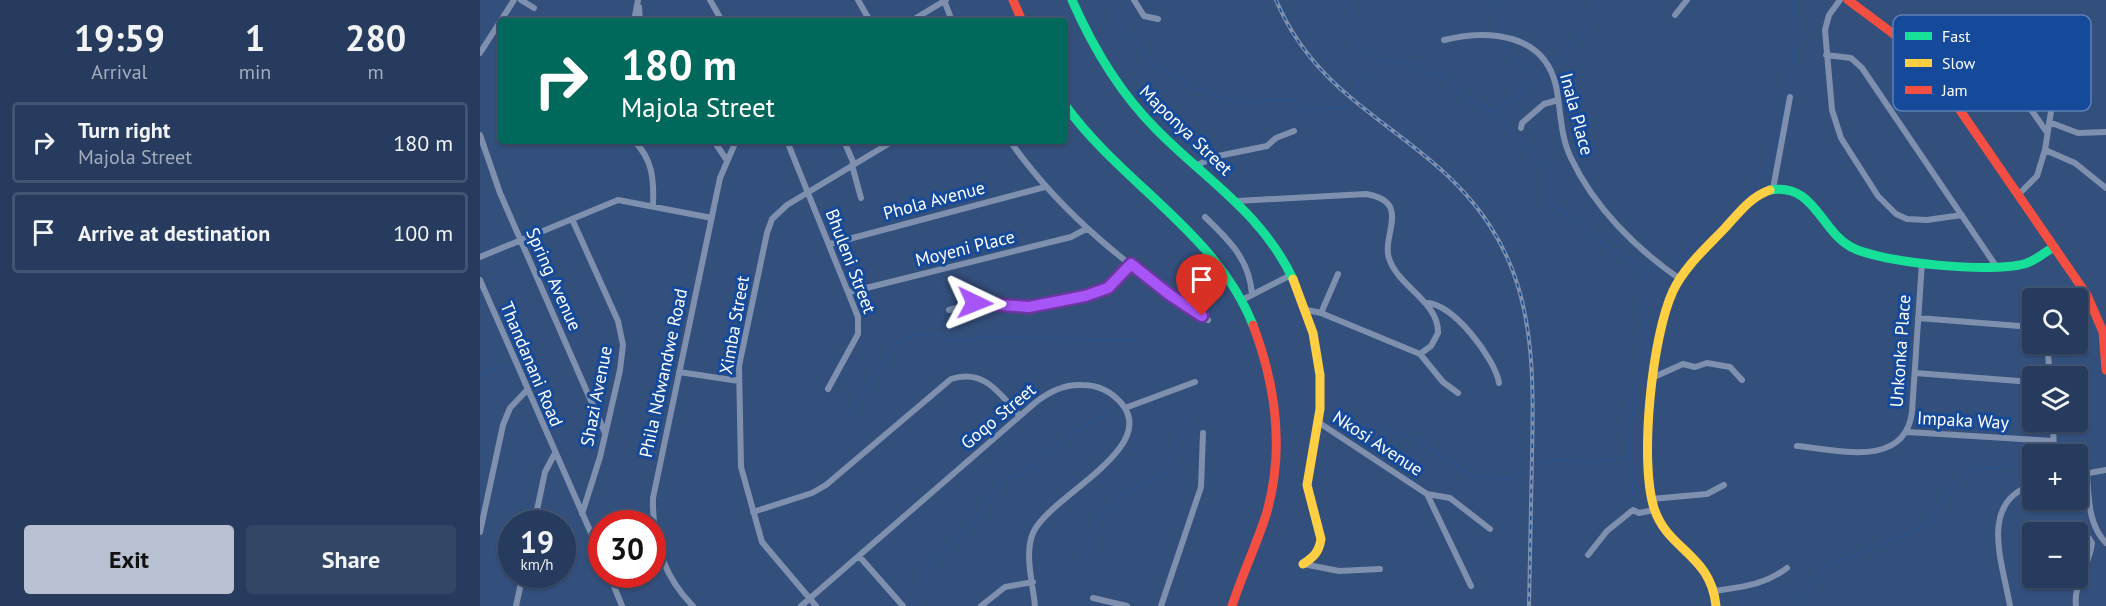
<!DOCTYPE html>
<meta charset="utf-8">
<style>
:root{--surface:#263b5d;--page:#324666;--text:#f1f3f6;--muted:#a4adbc;--line:#425572;--accent:#b8c1d1}
body{margin:0;font-family:"PT Sans",sans-serif;background:var(--page);color:var(--text);height:100vh;display:flex;flex-direction:column;font-size:22px;white-space:nowrap}
*{box-sizing:border-box;margin:0}
p{font-size:20px;color:var(--muted)}
.icon{flex:none;width:33px;height:33px;fill:none;stroke:currentColor;stroke-width:2;stroke-linecap:round;stroke-linejoin:round}
.map{position:relative;flex:1;overflow:hidden}
.side{display:flex;flex-direction:column;background:var(--surface);width:480px}
.side>*{flex:none}
.hud{position:absolute;left:18px;top:18px;width:570px;height:126px;border-radius:6px;box-shadow:0 2px 4px #0004,0 0 0 2px var(--line);background:#00695c;color:#fff;overflow:hidden}
.buttons{position:absolute;left:1542px;top:288px;display:grid;gap:12px}
.buttons a{display:grid;place-items:center;width:66px;height:66px;border-radius:6px;background:var(--surface);box-shadow:0 2px 4px #0004,0 0 0 2px var(--line);font-size:30px}
.speed{position:absolute;left:18px;top:510px;display:flex;gap:12px;font-size:30px;font-weight:700;text-align:center}
.speed>*{display:grid;place-content:center;width:78px;height:78px;border-radius:50%;background:var(--surface);box-shadow:0 2px 4px #0004,0 0 0 2px var(--line);line-height:1}
.speed small{font-size:15px;font-weight:400}
.speed .limit{border:9px solid #d22;background:#fff;color:#111}
.pin{position:absolute;display:grid;place-items:center;width:51px;height:51px;color:#fff;margin:-62px -26px;border-radius:50% 50% 50% 0;rotate:-45deg;box-shadow:0 0 6px #0007}
.pin .icon{rotate:45deg}
.me{position:absolute;width:66px;margin:-33px;rotate:92deg;stroke-linejoin:round;filter:drop-shadow(0 0 4px #0008)}
.turn{display:flex;align-items:center;gap:21px;height:126px;padding:0 24px;font-size:27px}
.turn .icon{width:78px;height:78px;stroke-width:2.5}
.turn b{display:block;font-size:42px;line-height:51px}
.eta{display:flex;justify-content:space-evenly;align-items:center;height:102px;text-align:center}
.eta b{font-size:36px;font-weight:800;line-height:42px}
.button{display:flex;gap:12px;margin-top:auto;padding:12px 24px}
.button a{flex:1;height:69px;border-radius:6px;background:var(--accent);color:#111;font-size:24px;font-weight:800;line-height:69px;text-align:center}
.button a+a{background:var(--page);color:var(--text)}
ul{padding:0;list-style:none}
li{display:flex;align-items:center;gap:18px;height:81px;margin:0 12px 9px;padding:0 12px;border:3px solid var(--line);border-radius:6px}
li div{flex:1}
li b{display:block;font-size:22px}
li em{font-style:normal}
main{display:flex;flex:1;min-height:0}
.map>svg:first-child{display:block}
.lines{fill:none;stroke-linecap:round;stroke-linejoin:round}
.stream{stroke:#2d528c;stroke-width:1.5}
.street{stroke:#7e90ae;stroke-width:6}
.fast{stroke:#16e098;stroke-width:9}
.slow{stroke:#ffcf43;stroke-width:9}
.jam{stroke:#f24e42;stroke-width:9}
.rail-casing{stroke:#7e90ac;stroke-width:4}
.rail{stroke:#15499a;stroke-width:1.5;stroke-dasharray:4.5;stroke-linecap:butt}
.route-casing{stroke:#6d37a1;stroke-width:15}
.route{stroke:#a855f7;stroke-width:10}
.labels{text-anchor:middle;dominant-baseline:central;stroke-width:6;stroke-linejoin:round;paint-order:stroke}
.street-label{font-size:18px;fill:#fff;stroke:#15499a}
.key{fill:#15499a;stroke:#5b80b8;stroke-width:1.5}
.key-label{font-size:16px;fill:#fff}
</style>
<main>
<section class="side">
<div class="eta">
<div><b>19:59</b><p>Arrival</p></div>
<div><b>1</b><p>min</p></div>
<div><b>280</b><p>m</p></div>
</div>
<ul>
<li><svg class="icon" aria-label="right" viewBox="0 0 24 24"><path d="M7 20v-9h11M14 6l5 5-5 5"/></svg><div><b>Turn right</b><p>Majola Street</p></div><em>180 m</em></li>
<li><svg class="icon" aria-label="arrive" viewBox="0 0 24 24"><path d="M6 21V4h12l-3 4 3 4H6"/></svg><div><b>Arrive at destination</b></div><em>100 m</em></li>
</ul>
<div class="button"><a>Exit</a><a>Share</a></div>
</section>
<div class="map">
<svg width="1626" height="606" viewBox="0 0 1626 606">
<rect width="100%" height="100%" fill="#334f7c"/>
<g class="lines">
<path class="stream" d="M631,0l9,26 31,35 21,14 21,13 54,17 22,-5
M866,0l9,21 -3,11 5,13 18,15 40,4 14,11 7,-3 10,4 19,22 29,14 53,57 5,11 -5,11 2,12 17,10 44,36 24,13 6,9 1,13
M1011,0l8,11 3,23
M1023,39l3,14c11,8 23,11 24,26l-20,22
M1071,66c22,-20 37,-38 47,-66
M877,94l2,-12 24,-20
M791,100h21l6,10 42,-2 10,-4
M1015,112c18,-16 39,-19 51,-42
M1263,201l22,-32 13,-28 14,-77 2,-35 -2,-29
M1241,222l15,-13
M1189,267l29,-28 20,-15
M1163,275l11,-7h6
M0,376l25,-12
M366,419l53,-78 8,-4 23,-3 29,7 27,-5 158,5
M872,433c31,-20 30,0 61,5l60,39 39,1 11,-6
M1059,463l16,-3 43,2 32,-5
M1153,498l-4,-76 4,-8 -3,-8 18,-66 -5,-49
M1261,592l1,14
M435,606l14,-41 53,-52 3,-10 20,-25 3,-2 8,2 59,-46 36,-21
M602,606l1,-5 -6,-15 1,-17 13,-26 6,-25 30,-25 28,-14 13,-11 11,-31 11,-21
M1315,606c9,-11 21,-31 31,-39l99,-41 27,-40 12,-10 14,-7 31,-3"/>
<path class="street" d="M41,0l13,8
M230,0l12,21
M378,0l12,21
M464,0l8,21
M654,0l10,16 14,3
M1360,0l-11,15 -4,15 7,80 9,28 37,58 18,18 11,5 20,1 35,-5
M159,7l1,14
M1195,15l12,-15
M154,21l4,-21
M431,21l35,-21
M964,40c44,-11 100,-7 112,46 5,24 4,50 15,72 23,49 65,91 109,121
M0,53l34,-53
M1346,55l25,3 11,10 134,198
M1440,56l25,-11 34,-3 16,16 51,73
M1569,122l29,11 28,-1
M1041,128l1,-5 22,-19 14,-4
M0,135l20,58 105,240
M50,141l6,2 10,-2
M154,141c19,18 20,40 19,64
M234,141l12,18
M307,141l71,176v17l-30,55
M364,141l10,23
M530,141c52,74 123,130 198,179
M1565,150l30,13 31,25
M372,165l9,33
M717,165l21,-9 49,-10 9,-8 18,-7
M1293,189l17,-92
M1538,195l19,-19 8,-26 18,-115
M757,201l129,-7c48,8 13,43 24,67 10,26 49,42 48,72l-7,13 -11,8 -99,-41 -14,-3
M725,217c24,23 45,43 47,78
M92,219l46,102 5,24 -3,25 -20,87 -18,57
M350,244l215,-57
M0,257l138,-57 94,18
M0,280l122,278
M370,292l221,-55 15,-8
M762,300l49,-25
M945,303c26,-3 71,57 74,80
M469,310l26,-7 62,3 66,-14 28,-28
M841,313l17,-39
M1438,318l114,9
M1567,344l3,32
M940,354l23,28 15,11
M199,372l60,9
M1435,373l117,9
M1174,377l29,-13 12,3 12,-4 23,4 12,13
M645,408l70,-26
M838,422l109,72 44,92
M1573,422l1,32
M1427,432l146,9
M1317,446c40,4 108,23 115,-34l10,-150
M1607,474c2,25 1,50 19,69
M1598,475l28,-5
M947,494l23,4 40,31
M1171,499l56,-5 17,-9
M273,512l59,-19 14,-8 125,-106c33,-11 49,15 69,37
M54,524l11,-52 9,-17
M0,532l23,-107 7,-17 17,-18
M1108,555l19,-24 26,-21 6,3 15,-3
M379,556l44,50
M823,564l36,7 41,-2
M129,574l13,32
M1235,591c26,-4 50,-6 72,-23
M613,598l34,8
M36,606l7,-32
M213,606c-30,-30 -41,-67 -40,-108l67,-320 16,-37
M321,606l235,-204c14,-11 28,-18 46,-17 16,0 30,7 40,19 37,45 -74,93 -89,129 -9,21 0,51 2,73
M336,606l-54,-64 -21,-75 -2,-101 28,-133 5,-14 15,-14 106,-64
M501,606l24,-19 28,-5
M681,606l40,-119 2,-54
M1530,606c-7,-42 -32,-103 22,-121
M1596,606c-3,-22 14,-41 16,-63l-3,-5 -11,-1"/>
<path class="fast" d="M592,0c21,48 47,92 84,129 50,51 105,83 137,150
M585,105c57,79 151,127 188,220
M1290,190c44,-8 50,40 81,57 29,16 145,27 176,16 9,-3 18,-11 27,-16"/>
<path class="slow" d="M813,279l20,54 7,42v34l-13,76 14,54c-2,13 -7,18 -18,25
M1236,606c-5,-52 -49,-56 -62,-98 -15,-47 -2,-172 19,-217 12,-25 34,-44 52,-63 14,-15 25,-31 45,-38"/>
<path class="jam" d="M533,0l9,21
M1368,0l63,47 22,24 154,224 16,37 3,38
M752,606c10,-31 24,-60 34,-91 19,-64 10,-129 -13,-190"/>
<defs>
<path id="rail" d="M796,0c34,80 93,109 155,161 101,84 104,175 101,295 -1,50 -2,100 -3,150"/>
</defs>
<use href="#rail" class="rail-casing"/>
<use href="#rail" class="rail"/>
</g>
<g class="lines">
<defs>
<path id="route" d="M495,303l54,4 56,-11 23,-8 23,-24 39,31 32,21"/>
</defs>
<use href="#route" class="route-casing"/>
<use href="#route" class="route"/>
</g>
<g class="labels">
<g class="street-label">
<text transform="translate(1097 114) rotate(75)">Inala Place</text>
<text transform="translate(706 130) rotate(44)">Maponya Street</text>
<text transform="translate(454 200) rotate(-15)">Phola Avenue</text>
<text transform="translate(485 248) rotate(-14)">Moyeni Place</text>
<text transform="translate(371 261) rotate(69)">Bhuleni Street</text>
<text transform="translate(74 279) rotate(66)">Spring Avenue</text>
<text transform="translate(254 325) rotate(-80)">Ximba Street</text>
<text transform="translate(1420 351) rotate(-86)">Unkonka Place</text>
<text transform="translate(52 364) rotate(67)">Thandanani Road</text>
<text transform="translate(183 373) rotate(-78)">Phila Ndwandwe Road</text>
<text transform="translate(116 396) rotate(-79)">Shazi Avenue</text>
<text transform="translate(518 416) rotate(-40)">Goqo Street</text>
<text transform="translate(1483 420) rotate(3)">Impaka Way</text>
<text transform="translate(898 443) rotate(33)">Nkosi Avenue</text>
</g>
</g>
<rect x="1413" y="15" width="198" height="96" rx="9" class="key"/>
<rect x="1425" y="32" width="27" height="8" fill="#16e098"/>
<rect x="1425" y="59" width="27" height="8" fill="#ffcf43"/>
<rect x="1425" y="86" width="27" height="8" fill="#f24e42"/>
<g class="key-label">
<text x="1462" y="42">Fast</text>
<text x="1462" y="69">Slow</text>
<text x="1462" y="96">Jam</text>
</g>
</svg>
<div class="buttons">
<a><svg class="icon" aria-label="search" viewBox="0 0 24 24"><circle cx="10" cy="10" r="6"/><path d="M15 15l6 6"/></svg></a>
<a><svg class="icon" aria-label="layers" viewBox="0 0 24 24"><path d="M12 4l9 5-9 5-9-5zM3 14l9 5 9-5"/></svg></a>
<a>+</a>
<a>−</a>
</div>
<div class="speed"><div>19<small>km/h</small></div><div class="limit">30</div></div>
<div class="pin" style="left:722px;top:316px;background:#d93025"><svg class="icon" aria-label="arrive" viewBox="0 0 24 24"><path d="M6 21V4h12l-3 4 3 4H6"/></svg></div>
<svg class="me" style="left:495px;top:303px" viewBox="-20 -20 40 40"><path d="M0-17L14 15 0 8-14 15z" fill="#a855f7" stroke="#fff" stroke-width="4"/></svg>
<div class="hud">
<div class="turn"><svg class="icon" aria-label="right" viewBox="0 0 24 24"><path d="M7 20v-9h11M14 6l5 5-5 5"/></svg><div><b>180 m</b>Majola Street</div></div>
</div>
</div>
</main>
